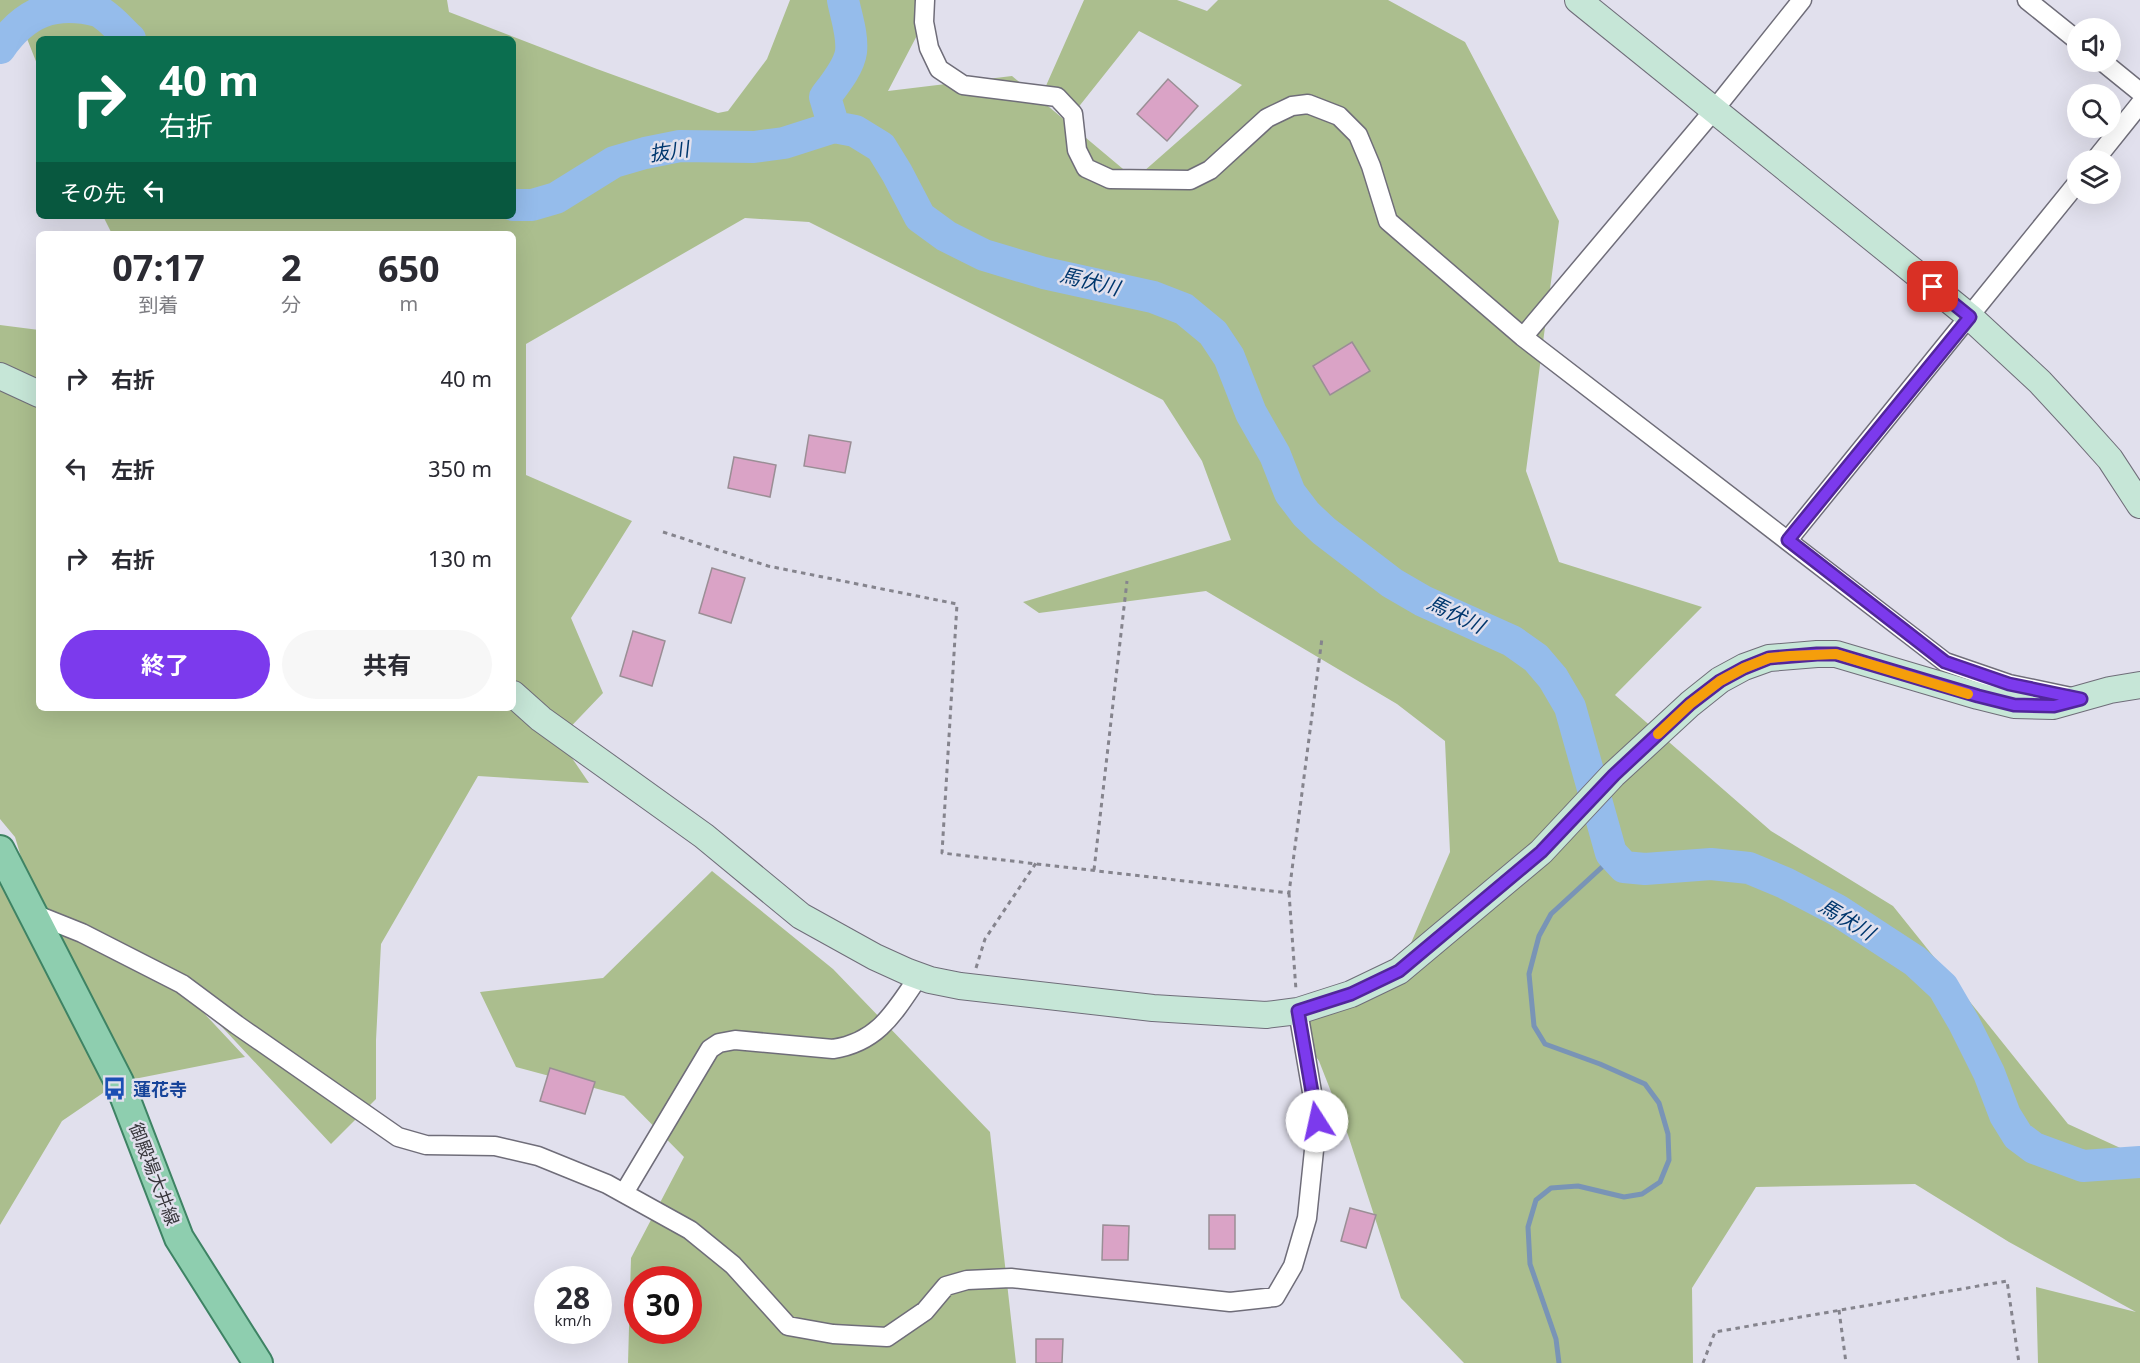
<!DOCTYPE html>
<html lang="ja">
<meta charset="utf-8">
<style>
:root{--surface:#fff;--page:#f7f7f7;--text:#2b2b33;--muted:#7c7c81;--accent:#7c3aed}
body{margin:0;font-family:"Noto Sans","Noto Sans JP",sans-serif;background:var(--page);color:var(--text);height:100vh;display:flex;flex-direction:column;font-size:22px;white-space:nowrap}
*{box-sizing:border-box;margin:0}
p{font-size:20px;color:var(--muted)}
.icon{flex:none;width:33px;height:33px;fill:none;stroke:currentColor;stroke-width:2;stroke-linecap:round;stroke-linejoin:round}
.map{position:relative;flex:1;overflow:hidden}
.side{position:absolute;left:36px;top:231px;width:480px;height:480px;display:flex;flex-direction:column;background:var(--surface);border-radius:9px;box-shadow:0 6px 24px #0002}
.side>*{flex:none}
.guide{position:absolute;left:36px;top:36px;width:480px;height:183px;border-radius:9px;box-shadow:0 6px 24px #0002;background:#0b6e4f;color:#fff;overflow:hidden}
.buttons{position:absolute;left:2067px;top:18px;display:grid;gap:12px}
.buttons a{display:grid;place-items:center;width:54px;height:54px;border-radius:50%;background:var(--surface);box-shadow:0 6px 24px #0002;font-size:30px}
.speed{position:absolute;left:534px;top:1266px;display:flex;gap:12px;font-size:30px;font-weight:700;text-align:center}
.speed>*{display:grid;place-content:center;width:78px;height:78px;border-radius:50%;background:var(--surface);box-shadow:0 6px 24px #0002;line-height:1}
.speed small{font-size:15px;font-weight:400}
.speed .limit{border:9px solid #d22;background:#fff;color:#111}
.pin{position:absolute;display:grid;place-items:center;width:51px;height:51px;color:#fff;margin:-26px;border-radius:12px;box-shadow:0 3px 9px #0006}
.me{position:absolute;width:66px;margin:-33px;rotate:350deg;stroke-linejoin:round;filter:drop-shadow(0 0 4px #0008)}
.turn{display:flex;align-items:center;gap:21px;height:126px;padding:0 24px;font-size:27px}
.turn .icon{width:78px;height:78px;stroke-width:2.5}
.turn b{display:block;font-size:42px;line-height:51px}
.then{display:flex;align-items:center;height:57px;padding:0 24px;background:#0003;gap:12px;font-size:22px}
.eta{display:flex;justify-content:space-evenly;align-items:center;height:102px;text-align:center}
.eta b{font-size:36px;font-weight:700;line-height:42px}
.button{display:flex;gap:12px;margin-top:auto;padding:12px 24px}
.button a{flex:1;height:69px;border-radius:36px;background:var(--accent);color:#fff;font-size:24px;font-weight:700;line-height:69px;text-align:center}
.button a+a{background:var(--page);color:var(--text)}
ul{padding:0;list-style:none}
li{display:flex;align-items:center;gap:18px;height:90px;padding:0 24px}
li div{flex:1}
li b{display:block;font-size:22px}
li em{font-style:normal}
.map>svg:first-child{display:block}
.green{fill:#abbe8e;fill-rule:evenodd}
.lines{fill:none;stroke-linecap:round;stroke-linejoin:round}
.stream{stroke:#7994b6;stroke-width:5}
.river{stroke:#95bceb;stroke-width:32}
.building{fill:#daa3c6;stroke:#9a8e95;stroke-width:1.5}
.street-casing{stroke:#6f6d79;stroke-width:21}
.secondary-casing{stroke:#6f6d79;stroke-width:28}
.primary-casing{stroke:#3e8364;stroke-width:32}
.path{stroke:#85848d;stroke-width:3;stroke-dasharray:4.5 4.5;stroke-linecap:butt}
.street{stroke:#fff;stroke-width:18}
.secondary{stroke:#c6e6d7;stroke-width:26}
.primary{stroke:#8eceaf;stroke-width:28}
.route-casing{stroke:#51269a;stroke-width:15}
.route{stroke:#7c3aed;stroke-width:10}
.slow{stroke:#f59e0b;stroke-width:10}
.labels{text-anchor:middle;dominant-baseline:central;stroke-width:5;stroke-linejoin:round;paint-order:stroke}
.transit-label{font-size:18px;font-weight:bold;fill:#164399;stroke:#e1e0ed;text-anchor:start}
.street-label{font-size:18px;fill:#37363b;stroke:#e1e0ed}
.water-label{font-size:20px;font-style:italic;fill:#00376e;stroke:#e1e0ed}
</style>
<div class="map">
<svg width="2140" height="1363" viewBox="0 0 2140 1363">
<rect width="100%" height="100%" fill="#e1e0ed"/>
<path class="green" d="M0,0h447l2,12 148,57 121,44 10,-2 39,-52 23,-59h139l-5,22 -36,69 124,-15 123,103 107,-94 -103,-54 -66,83 -28,-26 39,-88h93l30,11 11,-11h170l77,42 94,179 -33,250 33,91 143,45 -87,88 156,136 122,75 175,218 72,33v206h-102l-2,-76 100,25 -127,-70 -94,-58 -159,3 -64,101 1,75h-229l-63,-65 -53,-163 -29,-74 -28,-38 108,-52 51,-119 -5,-111 -48,-37 -191,-113 -167,22 -16,-11 208,-62 -29,-79 -39,-61 -354,-178 -64,-4 -219,126v131l106,46 -61,97 32,75 -44,46 30,44 -111,-7 -97,168 -5,96v59l-45,45 -149,-160 4,10 59,63 -126,25 -57,39 -62,104v-378l36,60 -21,-70 -15,-18v-494l39,5v378h474v-474h-401l-9,-18h410v-177h-474v30l-17,-43 -22,24z
M712,871l121,98 157,163 26,231h-388l3,-105 53,-101 -60,-61 -108,-29 -36,-75 123,-14zM638,1280h50v50h-50z"/>
<g class="lines">
<path class="stream" d="M1559,1363l-3,-24 -26,-75 -2,-37 8,-27 15,-12 27,-2 46,11 18,-3 18,-12 9,-22 -1,-26 -9,-31 -14,-19 -45,-20 -55,-20 -11,-18 -5,-52 10,-38 12,-22 63,-58"/>
<path class="river" d="M0,48c25,-36 54,-48 98,-37 12,6 22,19 32,28
M834,127l-9,-30c9,-12 24,-30 26,-45 2,-17 -5,-36 -8,-52
M513,205h19l24,-7 58,-36 31,-9 35,-7 74,1 30,-4 50,-16 21,4 26,16 16,26 23,44 26,19 38,19 60,18 109,24 31,12 29,24 16,24 22,56 24,42 15,38 16,21 18,17 68,52 31,18 89,40 24,17 17,20 17,29 41,146 13,14 21,2 66,-5 38,4 36,15 52,27 78,51 28,26 21,36 25,50 16,42 13,21 16,12 49,18 57,-4"/>
</g>
<path class="building" d="M1168,79l30,27 -31,35 -30,-27z
M1352,342l18,29 -40,24 -17,-29z
M809,435l42,7 -6,31 -41,-7z
M734,457l42,8 -6,32 -42,-9z
M712,568l33,10 -14,45 -32,-10z
M633,631l32,10 -13,45 -32,-10z
M550,1068l45,14 -10,32 -45,-13z
M1350,1208l26,7 -10,33 -25,-7z
M1209,1215h26v34h-26z
M1103,1225l26,1 -1,34h-26z
M1036,1339h27l-1,24h-26z"/>
<g class="lines">
<defs>
<path id="street" d="M925,0l-1,22 5,26 10,21 24,16 94,12 16,17 4,36 9,18 24,11 80,1 20,-10 57,-52 25,-12 16,-2 31,12 19,19 13,31 17,55 135,116 422,325 64,22 67,14
M2027,0l51,41
M2103,62l37,30
M2095,160l45,-56
M1523,337l191,-227 88,-110
M1788,540l290,-358
M32,913l50,20 100,51 55,41 161,112 28,8 69,1 43,10 69,28 83,46 43,35 55,61 45,8 54,3 38,-26 21,-25 21,-6 44,-2 219,24 45,-5 18,-31 14,-48 10,-97 -19,-110
M624,1193l86,-144 9,-6 16,-3 98,9c46,-7 62,-38 86,-73"/>
<path id="secondary" d="M1578,0l392,317 70,65 36,39 34,38 30,46
M0,376l39,18
M513,694l28,25 163,117 97,80 74,41 33,15 22,8 30,6 193,22 113,7 32,-4 53,-17 48,-23 142,-119 72,-77 77,-71 30,-24 24,-13 25,-9 48,-4h19l142,42 36,9 39,1 57,-16 30,-5"/>
<path id="primary" d="M0,850l119,232 60,156 79,125"/>
</defs>
<use href="#street" class="street-casing"/>
<use href="#secondary" class="secondary-casing"/>
<use href="#primary" class="primary-casing"/>
<path class="path" d="M663,532l105,34 189,38 -15,249 347,40 33,-255
M1094,870l33,-289
M1289,893l7,97
M976,968l9,-29 51,-76
M1839,1310l7,53
M1703,1363l12,-31 292,-51 12,82"/>
<use href="#street" class="street"/>
<use href="#secondary" class="secondary"/>
<use href="#primary" class="primary"/>
</g>
<g class="lines">
<defs>
<path id="route" d="M1317,1121l-19,-110 53,-17 48,-23 142,-119 73,-77 76,-71 30,-23 24,-13 25,-10 48,-4h19l142,42 36,9 40,1 27,-7 -72,-15 -64,-22 -157,-122 182,-223 -37,-30"/>
</defs>
<use href="#route" class="route-casing"/>
<use href="#route" class="route"/>
<path class="slow" d="M1658,734l32,-30 30,-23 24,-13 25,-10 21,-2 46,-2 132,40"/>
</g>
<defs>
<symbol id="bus-bare" viewBox="-9 -9 18 18"><path d="M-5-6H5V4H4V6H2V4H-2V6H-4V4H-5ZM-3.5-4V0h7V-4ZM-3.5 1.2v1.5H-2V1.2ZM2 1.2v1.5H3.5V1.2Z" fill="#1a4fb4" stroke="#e1e0ed" stroke-width="2.5" paint-order="stroke"/></symbol>
</defs>
<g fill-rule="evenodd">
<use href="#bus-bare" x="98" y="1072" width="33" height="33"/>
</g>
<g class="labels">
<g class="transit-label">
<text x="133" y="1089">蓮花寺</text>
</g>
<g class="street-label">
<text transform="translate(155 1174) rotate(69)">御殿場大井線</text>
</g>
<g class="water-label">
<text transform="translate(669 151) rotate(-8)">抜川</text>
<text transform="translate(1090 281) rotate(14)">馬伏川</text>
<text transform="translate(1456 614) rotate(26)">馬伏川</text>
<text transform="translate(1847 919) rotate(31)">馬伏川</text>
</g>
</g>
</svg>
<div class="buttons">
<a><svg class="icon" aria-label="sound" viewBox="0 0 24 24"><path d="M4 9h4l5-4v14l-5-4H4zM17 9q2 3 0 6"/></svg></a>
<a><svg class="icon" aria-label="search" viewBox="0 0 24 24"><circle cx="10" cy="10" r="6"/><path d="M15 15l6 6"/></svg></a>
<a><svg class="icon" aria-label="layers" viewBox="0 0 24 24"><path d="M12 4l9 5-9 5-9-5zM3 14l9 5 9-5"/></svg></a>
</div>
<div class="speed"><div>28<small>km/h</small></div><div class="limit">30</div></div>
<div class="pin" style="left:1933px;top:287px;background:#d93025"><svg class="icon" aria-label="arrive" viewBox="0 0 24 24"><path d="M6 21V4h12l-3 4 3 4H6"/></svg></div>
<svg class="me" style="left:1317px;top:1121px" viewBox="-20 -20 40 40"><circle r="19" fill="#fff"/><path d="M0-13L10 11 0 6-10 11z" fill="#7c3aed"/></svg>
<div class="guide">
<div class="turn"><svg class="icon" aria-label="right" viewBox="0 0 24 24"><path d="M7 20v-9h11M14 6l5 5-5 5"/></svg><div><b>40 m</b>右折</div></div>
<div class="then">その先<svg class="icon" aria-label="left" viewBox="0 0 24 24"><path d="M17 20v-9H6M10 6l-5 5 5 5"/></svg></div>
</div>
<section class="side">
<div class="eta">
<div><b>07:17</b><p>到着</p></div>
<div><b>2</b><p>分</p></div>
<div><b>650</b><p>m</p></div>
</div>
<ul>
<li><svg class="icon" aria-label="right" viewBox="0 0 24 24"><path d="M7 20v-9h11M14 6l5 5-5 5"/></svg><div><b>右折</b></div><em>40 m</em></li>
<li><svg class="icon" aria-label="left" viewBox="0 0 24 24"><path d="M17 20v-9H6M10 6l-5 5 5 5"/></svg><div><b>左折</b></div><em>350 m</em></li>
<li><svg class="icon" aria-label="right" viewBox="0 0 24 24"><path d="M7 20v-9h11M14 6l5 5-5 5"/></svg><div><b>右折</b></div><em>130 m</em></li>
</ul>
<div class="button"><a>終了</a><a>共有</a></div>
</section>
</div>
